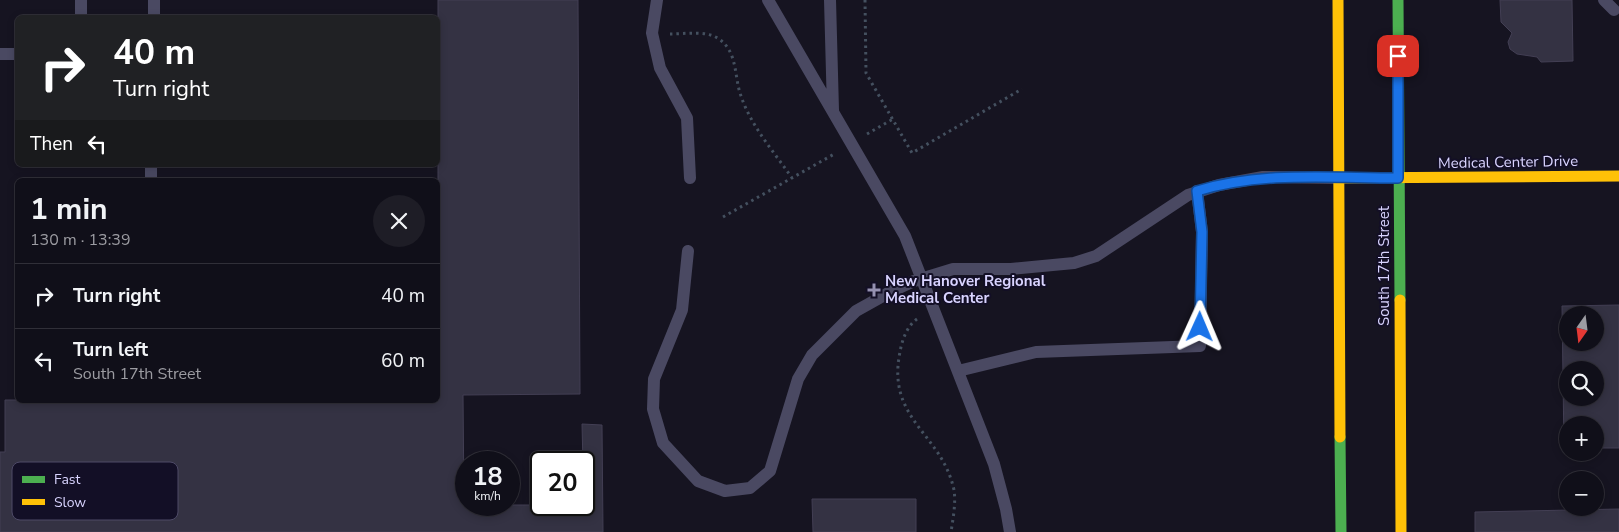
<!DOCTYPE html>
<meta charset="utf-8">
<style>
:root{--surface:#100f19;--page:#1e1d26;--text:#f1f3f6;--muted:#9c9ca2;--line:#302f38}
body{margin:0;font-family:"Nunito Sans",sans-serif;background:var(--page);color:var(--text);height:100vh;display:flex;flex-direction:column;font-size:19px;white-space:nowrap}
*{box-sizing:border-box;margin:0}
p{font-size:16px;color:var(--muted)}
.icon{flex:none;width:28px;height:28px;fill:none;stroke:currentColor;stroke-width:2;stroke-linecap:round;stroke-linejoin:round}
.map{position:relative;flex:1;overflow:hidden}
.drawer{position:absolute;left:15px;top:178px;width:425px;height:225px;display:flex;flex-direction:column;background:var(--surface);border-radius:8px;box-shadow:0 2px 8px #0003,0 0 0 1px var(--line)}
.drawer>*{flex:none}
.guide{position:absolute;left:15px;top:15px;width:425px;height:152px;border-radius:8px;box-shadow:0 2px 8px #0003,0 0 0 1px var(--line);background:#202124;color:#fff;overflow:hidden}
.needle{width:32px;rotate:194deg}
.fabs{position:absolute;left:1559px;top:306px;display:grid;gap:10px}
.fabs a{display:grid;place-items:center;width:45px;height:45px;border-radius:50%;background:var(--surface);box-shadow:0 2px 8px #0003,0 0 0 1px var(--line);font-size:25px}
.speed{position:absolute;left:455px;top:451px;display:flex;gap:10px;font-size:25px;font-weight:700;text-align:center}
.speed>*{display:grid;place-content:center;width:65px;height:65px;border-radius:50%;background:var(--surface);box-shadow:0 2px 8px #0003,0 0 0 1px var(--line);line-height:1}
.speed small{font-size:12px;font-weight:400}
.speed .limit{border:2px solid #111;border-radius:8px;background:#fff;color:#111}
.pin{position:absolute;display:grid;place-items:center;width:42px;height:42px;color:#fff;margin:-21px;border-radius:10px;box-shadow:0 2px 8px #0006}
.me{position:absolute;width:55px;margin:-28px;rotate:1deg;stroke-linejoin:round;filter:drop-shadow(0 0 4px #0008)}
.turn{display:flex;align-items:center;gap:18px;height:105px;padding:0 15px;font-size:22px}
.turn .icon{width:65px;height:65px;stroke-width:2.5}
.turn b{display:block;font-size:35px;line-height:42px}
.then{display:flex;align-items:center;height:48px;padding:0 15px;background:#0003;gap:10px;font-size:19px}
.round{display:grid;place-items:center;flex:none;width:52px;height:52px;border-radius:26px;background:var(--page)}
.head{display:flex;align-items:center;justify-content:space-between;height:85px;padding:0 15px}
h1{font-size:30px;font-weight:700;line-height:38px}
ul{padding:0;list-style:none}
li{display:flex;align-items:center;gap:15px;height:65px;padding:0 15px;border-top:1px solid var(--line)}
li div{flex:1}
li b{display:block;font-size:19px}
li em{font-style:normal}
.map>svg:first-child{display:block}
.building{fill:#343243;stroke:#433f54;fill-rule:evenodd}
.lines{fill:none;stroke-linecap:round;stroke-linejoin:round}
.path{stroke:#44505f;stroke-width:3;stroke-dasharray:2.5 4;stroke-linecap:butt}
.lane{stroke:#4a4962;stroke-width:12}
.fast{stroke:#4caf50;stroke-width:11}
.slow{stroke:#ffc107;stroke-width:11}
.route-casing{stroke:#114b97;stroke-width:12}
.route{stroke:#1a73e8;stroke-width:9}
.poi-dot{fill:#9591b1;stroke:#130f26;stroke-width:2}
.labels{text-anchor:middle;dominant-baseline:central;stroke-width:4;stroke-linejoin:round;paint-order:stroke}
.street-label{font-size:15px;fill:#d9d4ff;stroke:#130f26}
.poi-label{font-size:15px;font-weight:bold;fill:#d9d4ff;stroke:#130f26;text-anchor:start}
.key{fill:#130f26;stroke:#4e4a67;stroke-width:1}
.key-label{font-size:14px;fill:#d9d4ff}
</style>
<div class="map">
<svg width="1619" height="532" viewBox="0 0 1619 532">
<rect width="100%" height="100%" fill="#161421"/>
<path class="building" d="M438,0h140l2,394 -117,1 1,110h120l-2,-81 20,1 1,107h-603v-80h5v-52h433z
M1500,0h72l1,61 -32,1 -4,-5 -20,-3 -7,-5 -2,-7 4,-9 -11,-11z
M1619,305v143h-24v-23h-27v24h-4l-2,-143zM1568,315h27v27h-27zM1568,370h27v28h-27z
M812,499h104v33h-103z
M1619,509v23h-144v-20z"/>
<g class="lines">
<path class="path" d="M865,0l1,73 46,80 110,-64
M670,34c16,0 36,-4 49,5 19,13 15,38 22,57 10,30 33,56 51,82
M867,134l26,-15
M723,217l113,-64
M917,319c-10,7 -15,21 -17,33 -14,68 42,81 54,138 2,13 -1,29 -3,42"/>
<path class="lane" d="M81,0v18
M154,0v18
M657,0l-5,33 8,35 27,50 3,60
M768,0l137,236 89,228 12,45 4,23
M830,0l3,110
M1604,0l10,10
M0,54h18
M151,180v-15
M688,251l-6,59 -28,69 -1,30 10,34 35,38 27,10 25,-3 20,-17 28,-92 14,-24 44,-44 34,-19 24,-11 39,-12h58l63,-6 22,-7 92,-61 31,-10 44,-8 75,1
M958,371l78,-19 164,-6 2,-114 -5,-41"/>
<path class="fast" d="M1398,0l2,300
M1340,437l1,95"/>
<path class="slow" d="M1338,0l2,437
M1338,178l281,-2
M1400,300l1,232"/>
</g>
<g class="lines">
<defs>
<path id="route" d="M1200,327l2,-95 -5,-41c65,-20 134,-13 201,-13v-122"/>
</defs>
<use href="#route" class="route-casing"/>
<use href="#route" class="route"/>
</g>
<path class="poi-dot" d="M871.5 282.5h5v5h5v5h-5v5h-5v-5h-5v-5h5z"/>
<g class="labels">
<g class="street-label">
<text transform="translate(1508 162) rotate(-1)">Medical Center Drive</text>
<text transform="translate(1384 266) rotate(-90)">South 17th Street</text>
</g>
<g class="poi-label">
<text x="885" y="281">New Hanover Regional<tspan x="885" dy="17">Medical Center</tspan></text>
</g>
</g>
<rect x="12" y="462" width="166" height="58" rx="8" class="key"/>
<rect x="22" y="476" width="23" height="7" fill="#4caf50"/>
<rect x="22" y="499" width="23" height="6" fill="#ffc107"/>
<g class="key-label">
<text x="54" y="484">Fast</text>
<text x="54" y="507">Slow</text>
</g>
</svg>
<div class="fabs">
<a><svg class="needle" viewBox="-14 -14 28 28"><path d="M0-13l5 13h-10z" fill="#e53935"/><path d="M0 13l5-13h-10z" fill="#9c9ca2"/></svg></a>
<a><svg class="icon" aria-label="search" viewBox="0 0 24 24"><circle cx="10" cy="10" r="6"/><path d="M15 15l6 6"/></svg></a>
<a>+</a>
<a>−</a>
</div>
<div class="speed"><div>18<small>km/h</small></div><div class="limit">20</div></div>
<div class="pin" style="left:1398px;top:56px;background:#d93025"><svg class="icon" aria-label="arrive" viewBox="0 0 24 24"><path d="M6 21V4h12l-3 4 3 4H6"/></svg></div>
<svg class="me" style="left:1200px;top:327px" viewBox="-20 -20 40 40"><path d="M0-17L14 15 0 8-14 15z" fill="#1a73e8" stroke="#fff" stroke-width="4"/></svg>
<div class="guide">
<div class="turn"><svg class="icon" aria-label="right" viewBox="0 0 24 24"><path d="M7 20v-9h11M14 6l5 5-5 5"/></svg><div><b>40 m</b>Turn right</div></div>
<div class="then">Then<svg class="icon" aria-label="left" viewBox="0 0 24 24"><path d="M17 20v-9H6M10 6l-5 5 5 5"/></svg></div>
</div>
<section class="drawer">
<div class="head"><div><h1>1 min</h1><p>130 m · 13:39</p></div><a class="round"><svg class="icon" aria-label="close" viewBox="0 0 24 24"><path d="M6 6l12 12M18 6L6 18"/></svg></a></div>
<ul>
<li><svg class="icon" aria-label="right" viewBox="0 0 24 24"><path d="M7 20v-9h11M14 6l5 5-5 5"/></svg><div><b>Turn right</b></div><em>40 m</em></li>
<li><svg class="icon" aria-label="left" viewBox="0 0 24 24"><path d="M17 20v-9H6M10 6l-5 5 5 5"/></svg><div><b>Turn left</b><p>South 17th Street</p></div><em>60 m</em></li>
</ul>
</section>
</div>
